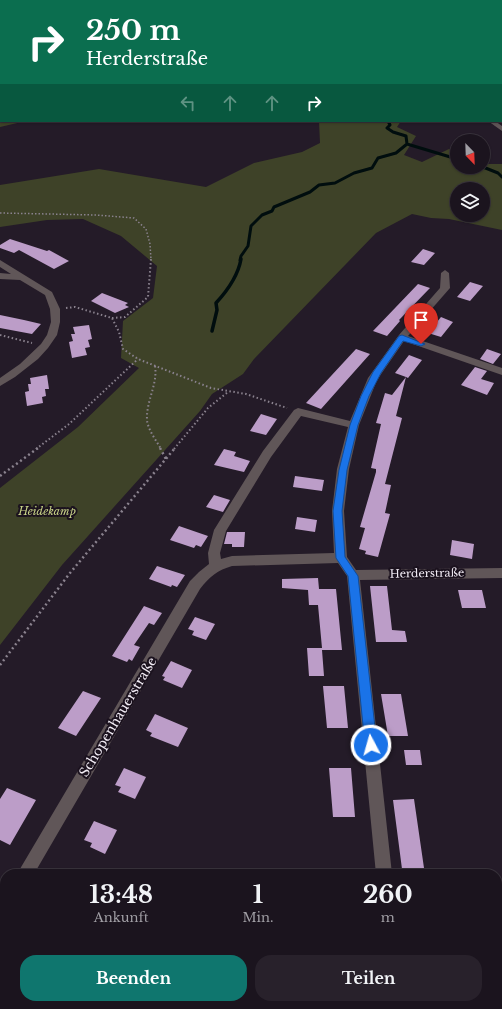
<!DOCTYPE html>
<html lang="de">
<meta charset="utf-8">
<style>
:root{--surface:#1b141e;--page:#28212b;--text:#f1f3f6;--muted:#a09ea4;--line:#39333c;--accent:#0f766e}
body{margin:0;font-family:"Libre Baskerville",serif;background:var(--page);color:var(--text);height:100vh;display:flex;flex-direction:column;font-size:15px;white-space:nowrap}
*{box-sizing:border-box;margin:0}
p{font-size:13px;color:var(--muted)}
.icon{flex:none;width:22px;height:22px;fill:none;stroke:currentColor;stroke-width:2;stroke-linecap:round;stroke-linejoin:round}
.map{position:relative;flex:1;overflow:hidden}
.sheet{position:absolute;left:0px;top:869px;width:502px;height:140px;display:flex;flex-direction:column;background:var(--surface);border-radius:16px 16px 0 0;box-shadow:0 1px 3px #0004,0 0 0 1px var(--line)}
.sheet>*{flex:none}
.top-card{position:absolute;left:0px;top:0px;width:502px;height:122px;box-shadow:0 1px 3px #0004,0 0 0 1px var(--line);background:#0b6e4f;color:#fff;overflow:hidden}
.needle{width:26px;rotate:157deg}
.controls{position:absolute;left:450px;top:134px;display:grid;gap:8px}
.controls a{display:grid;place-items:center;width:40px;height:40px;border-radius:50%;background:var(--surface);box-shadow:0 1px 3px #0004,0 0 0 1px var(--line);font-size:20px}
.pin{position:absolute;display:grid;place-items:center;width:34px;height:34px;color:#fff;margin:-41px -17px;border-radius:50% 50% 50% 0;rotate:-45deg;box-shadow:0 0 4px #0007}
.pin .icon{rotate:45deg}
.me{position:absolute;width:44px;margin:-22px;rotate:354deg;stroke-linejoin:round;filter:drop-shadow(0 0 3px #0008)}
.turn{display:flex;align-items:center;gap:14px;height:84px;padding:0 20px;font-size:18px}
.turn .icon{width:52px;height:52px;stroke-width:2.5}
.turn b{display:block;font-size:28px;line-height:34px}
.lanes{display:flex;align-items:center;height:38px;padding:0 20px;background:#0003;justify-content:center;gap:20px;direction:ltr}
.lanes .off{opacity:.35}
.eta{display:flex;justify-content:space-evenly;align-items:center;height:68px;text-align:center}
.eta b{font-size:24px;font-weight:700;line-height:28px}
.action{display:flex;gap:8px;margin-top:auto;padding:8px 20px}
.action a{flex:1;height:46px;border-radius:16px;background:var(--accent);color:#fff;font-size:16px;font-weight:700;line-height:46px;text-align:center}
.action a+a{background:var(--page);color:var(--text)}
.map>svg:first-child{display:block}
.green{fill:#3e4228;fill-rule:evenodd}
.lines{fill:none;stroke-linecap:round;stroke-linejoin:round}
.stream-far1{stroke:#000d0e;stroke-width:3}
.stream{stroke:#000d0e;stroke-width:3.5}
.building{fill:#bc9dc8}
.path-far3{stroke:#8a828e;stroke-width:1;stroke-dasharray:1 1.5;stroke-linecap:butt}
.path-far2{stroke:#8a828e;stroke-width:1.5;stroke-dasharray:1.5 2;stroke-linecap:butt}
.path-far1{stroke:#8a828e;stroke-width:2;stroke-dasharray:1.5 2.5;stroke-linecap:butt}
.path{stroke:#8a828e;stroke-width:2.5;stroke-dasharray:2 3;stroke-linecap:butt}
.minor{fill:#605658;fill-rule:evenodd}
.route{fill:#1a73e8;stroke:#114b97}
.labels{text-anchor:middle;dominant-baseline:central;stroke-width:4;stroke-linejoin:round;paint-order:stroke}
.park-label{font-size:11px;font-style:italic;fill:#c9d488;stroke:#1b121e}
.street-label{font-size:11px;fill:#f2ecf5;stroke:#1b121e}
.near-street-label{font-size:13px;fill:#f2ecf5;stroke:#1b121e}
</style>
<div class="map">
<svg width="502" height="1009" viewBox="0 0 502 1009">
<rect width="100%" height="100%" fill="#241b28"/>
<path class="green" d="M0,0h121l-120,1v120h25l-26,6z
M319,121h82l-4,6 19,9 -12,19 18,7 27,-13 8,4v14h26v-3h19v66l-53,-11 -18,-1 -19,-4 -36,19 -122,126 -11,15 -31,20 -12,17 -138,154 -62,80v-157l78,-61 61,-59 -18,-10 2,-37 30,-23 4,-32 -36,-30 -38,-17 -36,1 -47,7v-42l99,-16 107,18 48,-24 48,-11 18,-9zM457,189h26v26h-26z"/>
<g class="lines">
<path class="stream-far1" d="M388,121l2,4 -3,3 6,4 13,4 1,8 50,15
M483,167l15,6 4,4
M240,260l1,-4 7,-10 3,-20 11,-11 10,-4 2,-4 36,-15 9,-7 16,-2 19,-10 18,-5 6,-10 18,-5 11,-9"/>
<path class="stream" d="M212,331l5,-21 -1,-7c12,-13 22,-27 25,-44"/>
</g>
<path class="building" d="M10,239l37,12 2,-1 20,11 -15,8 -35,-19 -5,3 -14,-5v-3z
M423,249l12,4 -11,12 -13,-3z
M470,282l13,4 -13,15 -13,-4z
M418,284l12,4 -31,32 1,1 -13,15 -14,-5z
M102,293l26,10 -3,2 4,2 -14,6 -24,-12z
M0,315l24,5 17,4 -9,10 -32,-6z
M441,317l12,5 -12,15 -13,-4z
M89,325l3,14 -4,1 2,7 -5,1 2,7 -15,3 -3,-16 4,-1 -2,-7h4l-2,-7z
M356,349l14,5 -49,55 -15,-6z
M487,349l14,5 -8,10 -13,-5z
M409,355l13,5 -14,18 -2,-1 -10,39 6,2 -17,66 6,1 -6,28 5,1 -12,43 -13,-3 1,-3 -7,-2 6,-21 -5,-1 16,-55v-3l-5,-1 10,-44 -5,-1 9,-30 7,2 14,-18 -11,-4z
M475,367l12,4 -6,8 13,4 -7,12 -26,-10z
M47,375l2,14h-4l1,7 -4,1 1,6 -16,3 -2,-14 4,-1 -1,-7h3l-1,-6z
M261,414l16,5 -11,16 -16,-4z
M224,449l12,3 -2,4 16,5 -6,11 -30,-7z
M295,476l29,4 -2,11 -29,-4z
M214,495l16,5 -7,12 -17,-5z
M297,517l20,3 -2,12 -20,-3z
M179,526l29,10 -7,11 -5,-2 -2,3 -24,-8z
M227,532h18l-1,15h-12v-3h-8z
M452,540l22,4 -2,15 -22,-4z
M157,566l28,9 -8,12 -5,-2 -1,2 -22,-8z
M318,578l1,11h17l6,61h-20l2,26h-15l-2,-28h15l-4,-43h-9l-1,-15 -26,-2v-9z
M370,586h17l5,44 13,1 2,11h-31z
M458,590h24l4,18h-24z
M144,606l18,7 -8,12 -5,-2 -15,22 6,2 -8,14 -3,-2 -2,3 -15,-6z
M195,617l20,7 -9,16 -14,-5 2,-4 -6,-2z
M171,661l21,9 -10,18 -19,-8 2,-3 -3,-1z
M323,686h21l4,42h-21z
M83,691l18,7 -25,38 -18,-8z
M381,694h20l7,42h-20z
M155,714l33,14 -10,19 -28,-11 2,-3 -6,-3z
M404,750h16l2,15h-16z
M124,768l22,9 -11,22 -17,-7 3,-5 -6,-2z
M329,768h22l4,49h-22z
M7,788l29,12 -26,45 -10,-5v-41z
M414,799l10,69 -22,1 -9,-69z
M94,821l23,9 -12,24 -15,-7 2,-4 -8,-3z"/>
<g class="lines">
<path class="path-far3" d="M0,1l2,-1
M46,1l3,-1
M421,1l3,-1"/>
<path class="path-far2" d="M0,213l96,2 38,3 12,11 4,15 1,16"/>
<path class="path-far1" d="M66,308l9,-1 37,11 7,14 4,17 15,10 73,29 35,6 41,14
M112,318l13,-1 23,-20 3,-38
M0,335l32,8
M155,366c3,18 -9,35 -8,54 1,10 9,20 14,29
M36,449l33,-25 69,-65
M174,449l34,-41 20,-16"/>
<path class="path" d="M160,448l6,11
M0,476l38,-28
M0,665l70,-92 105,-125"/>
<path class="minor" d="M488,121h7l7,5v5z
M0,260l52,32 8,17v13l-3,13 -9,13 -10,11 -23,18 -15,9v-8l20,-14 21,-20 6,-9 4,-13 -1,-13 -5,-14 -25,-15 -20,-1v-6l11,1 -11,-7z
M445,270l4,3 1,15 -42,48 94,32v7l-98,-34 -27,39 -18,45 -10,44 -5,42 3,46 9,13 146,-2v10l-142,2 32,294h-16l-29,-298 -9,-13 -106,3c-14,4 -23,11 -32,23l-166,285h-17l173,-293 9,-9 10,-8 -1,-11 6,-23 49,-79 31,-41 4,-2 52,13 18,-43 31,-43 41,-47 1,-15zM301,416l47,11 -11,42 -5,42 2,42 -102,3 -11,3 -1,-6 6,-22 45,-74z
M5,898v25l-5,2v-25z
M387,1004h18l1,5h-18z"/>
</g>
<path class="route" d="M402,335l23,9 -4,2 -18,-5 -22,32 -12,23 -11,29 -11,45 -5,41 3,46 13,19 19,169 -2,3 -4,2 -4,-2 -2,-3 -17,-169 -12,-18 -3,-47 6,-41 11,-45 11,-29 12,-24 26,-36z"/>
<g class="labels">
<g class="park-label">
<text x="47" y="511">Heidekamp</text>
</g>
<g class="street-label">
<text transform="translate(427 573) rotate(-1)">Herderstraße</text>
</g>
<g class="near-street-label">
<text transform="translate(118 717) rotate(-59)">Schopenhauerstraße</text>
</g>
</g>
</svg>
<div class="controls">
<a><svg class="needle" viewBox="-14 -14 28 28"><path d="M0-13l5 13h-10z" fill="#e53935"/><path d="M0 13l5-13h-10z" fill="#a09ea4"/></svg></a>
<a><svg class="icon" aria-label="layers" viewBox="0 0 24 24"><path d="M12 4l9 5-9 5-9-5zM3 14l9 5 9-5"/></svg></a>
</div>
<div class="pin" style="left:421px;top:344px;background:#d93025"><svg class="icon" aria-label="arrive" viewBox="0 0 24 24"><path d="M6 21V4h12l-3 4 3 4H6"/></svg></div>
<svg class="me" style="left:371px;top:745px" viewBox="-20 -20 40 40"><circle r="17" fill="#1a73e8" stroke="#fff" stroke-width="3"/><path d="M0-11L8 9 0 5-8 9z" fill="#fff"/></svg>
<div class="top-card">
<div class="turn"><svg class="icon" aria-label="right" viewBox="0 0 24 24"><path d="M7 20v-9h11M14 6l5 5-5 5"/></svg><div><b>250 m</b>Herderstraße</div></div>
<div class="lanes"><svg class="icon off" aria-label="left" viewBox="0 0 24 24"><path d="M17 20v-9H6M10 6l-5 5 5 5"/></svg><svg class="icon off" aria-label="ahead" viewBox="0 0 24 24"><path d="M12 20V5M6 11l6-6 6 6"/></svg><svg class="icon off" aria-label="ahead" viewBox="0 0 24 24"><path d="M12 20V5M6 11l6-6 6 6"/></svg><svg class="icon" aria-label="right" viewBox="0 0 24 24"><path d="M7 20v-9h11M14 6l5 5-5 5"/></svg></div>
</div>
<section class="sheet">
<div class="eta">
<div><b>13:48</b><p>Ankunft</p></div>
<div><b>1</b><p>Min.</p></div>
<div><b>260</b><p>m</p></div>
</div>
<div class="action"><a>Beenden</a><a>Teilen</a></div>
</section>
</div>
